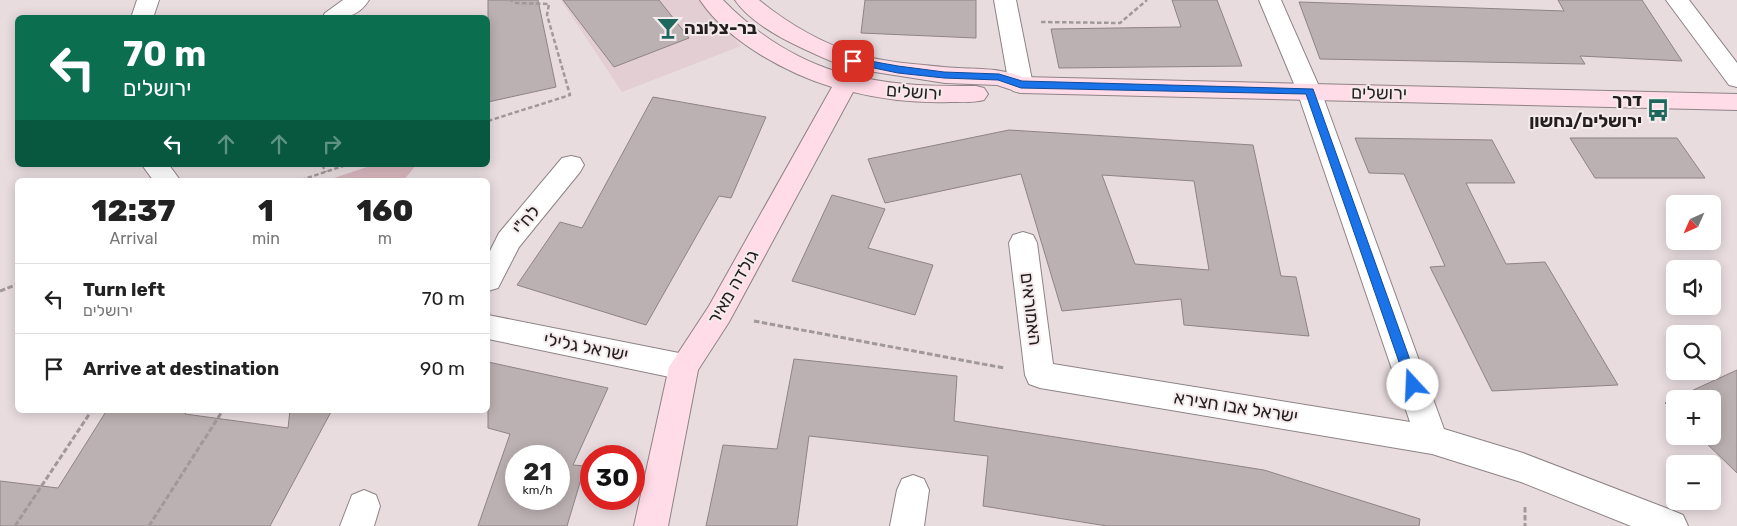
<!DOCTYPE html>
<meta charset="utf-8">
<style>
:root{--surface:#fff;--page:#f6f6f6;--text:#222;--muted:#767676;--line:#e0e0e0}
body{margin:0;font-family:Rubik,Heebo,sans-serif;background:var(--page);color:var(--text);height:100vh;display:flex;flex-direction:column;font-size:19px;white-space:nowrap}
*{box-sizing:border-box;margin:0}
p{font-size:16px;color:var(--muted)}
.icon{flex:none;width:28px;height:28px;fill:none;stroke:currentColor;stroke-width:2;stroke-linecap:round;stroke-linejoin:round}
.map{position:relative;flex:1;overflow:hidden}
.panel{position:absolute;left:15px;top:178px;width:475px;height:235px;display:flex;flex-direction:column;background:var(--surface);border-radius:8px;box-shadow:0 2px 12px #0003}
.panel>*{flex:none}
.hud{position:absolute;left:15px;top:15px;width:475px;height:152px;border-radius:8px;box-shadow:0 2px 12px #0003;background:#0b6e4f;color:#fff;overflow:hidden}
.needle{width:32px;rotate:225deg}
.buttons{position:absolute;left:1666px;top:195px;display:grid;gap:10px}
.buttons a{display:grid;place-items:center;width:55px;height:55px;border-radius:8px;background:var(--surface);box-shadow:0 2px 12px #0003;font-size:25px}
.speed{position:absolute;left:505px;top:445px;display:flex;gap:10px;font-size:25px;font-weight:700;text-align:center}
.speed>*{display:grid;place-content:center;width:65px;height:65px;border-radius:50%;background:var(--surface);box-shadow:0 2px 12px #0003;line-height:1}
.speed small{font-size:12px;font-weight:400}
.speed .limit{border:8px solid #d22;background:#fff;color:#111}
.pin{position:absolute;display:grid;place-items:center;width:42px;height:42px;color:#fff;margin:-21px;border-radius:10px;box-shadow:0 2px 8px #0006}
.me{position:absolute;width:55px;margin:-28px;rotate:340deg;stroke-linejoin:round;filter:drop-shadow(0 0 4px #0008)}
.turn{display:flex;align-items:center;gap:18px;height:105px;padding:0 25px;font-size:22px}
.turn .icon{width:65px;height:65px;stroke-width:2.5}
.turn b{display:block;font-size:35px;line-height:42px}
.lanes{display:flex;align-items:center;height:48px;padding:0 25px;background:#0003;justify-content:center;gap:25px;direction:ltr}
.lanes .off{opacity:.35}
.eta{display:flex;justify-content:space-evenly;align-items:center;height:85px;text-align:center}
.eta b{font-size:30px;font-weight:800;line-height:35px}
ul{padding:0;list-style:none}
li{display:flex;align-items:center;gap:15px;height:70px;padding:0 25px;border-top:1px solid var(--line)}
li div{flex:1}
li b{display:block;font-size:19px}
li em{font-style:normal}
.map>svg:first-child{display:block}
.built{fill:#e2ced3}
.green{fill:#dab7bf}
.building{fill:#bbb0b2;stroke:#8e8386;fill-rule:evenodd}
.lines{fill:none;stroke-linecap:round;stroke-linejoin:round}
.street-casing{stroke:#8e8386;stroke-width:2}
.secondary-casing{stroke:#8e8386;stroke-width:2}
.path-far1{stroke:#a1989a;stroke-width:2.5;stroke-dasharray:4.5 2.5;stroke-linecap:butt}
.path{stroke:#a1989a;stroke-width:3;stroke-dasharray:5.5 2.5;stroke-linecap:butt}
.street{fill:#fff;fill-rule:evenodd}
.secondary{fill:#ffdce7;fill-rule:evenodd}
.route{fill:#1a73e8;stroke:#114b97}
.labels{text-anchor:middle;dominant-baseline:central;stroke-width:4;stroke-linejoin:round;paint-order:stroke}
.poi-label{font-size:18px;font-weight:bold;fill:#231f20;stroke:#f5eaec;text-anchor:start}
.street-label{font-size:18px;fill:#231f20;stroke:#f5eaec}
</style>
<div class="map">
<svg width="1737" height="526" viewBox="0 0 1737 526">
<rect width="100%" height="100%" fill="#e8dcdf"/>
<path class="built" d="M561,0h142l38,46 -119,46z"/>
<path class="green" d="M373,165h43l-12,15h-76z"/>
<path class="building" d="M488,0h50l18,87 -68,15z
M563,0h96l30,38 -75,29z
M865,0h111v38l-115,-5z
M1172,0h45l25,66 -183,2 -8,-39 130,-2z
M1558,0h84l40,61 -102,-5 5,8 -265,-5 -21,-57 265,9z
M653,97l113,20 -35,81 -12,-2 -73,129 -129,-40 43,-63 22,6z
M1009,130l244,15 28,131 15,1 13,59 -125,-11 -3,-26 -119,12 -41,-137 -136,29 -17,-44zM1102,175l92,6 15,89 -74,-6z
M1355,138l137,2 23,43h-49l40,81 39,-2 73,123 -126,6 -62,-124 15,-1 -41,-92 -35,-1z
M1570,138h107l28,40h-110z
M832,195l53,14 -17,39 65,17 -18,50 -123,-34z
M794,359l163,17 -3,45 310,49 156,49 -1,7h-312l-124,-20 5,-50 -179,-20 -12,90h-91l17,-81 54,4z
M488,362l120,26 -35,77 12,1 -18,60h-89l32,-92 -22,-6zM516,456h43v43h-43z
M1737,370v103l-38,-37h13v-37h-37v14l-10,-10z
M107,410h81l-3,4 103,14 2,-18h42l-62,116h-270v-45l58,7z"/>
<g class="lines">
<defs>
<path id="street" d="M137,0h22l-6,18h-22z
M343,0h26c-12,19 -27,18 -47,18l3,-5z
M994,0h22l17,85 -4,6 -8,2 -8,-2 -4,-6z
M1259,0h22l40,91 123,338 79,24 148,57 12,5 5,11h-57l-110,-44 -89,-28 -392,-66 -11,-4 -4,-9 -16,-132 4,-8 10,-3 10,3 4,8 16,121 357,58 -113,-331z
M1666,0h23l48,63v24l-8,-2z
M571,156l9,2 4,7 -4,7 -61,75 -21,41 -10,3v-36l11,-22 63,-75z
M142,165h27l11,15h-27z
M488,315l196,39 11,4 4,9 -4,9 -11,4 -196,-41z
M913,475l11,4 5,11 -5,36h-34l7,-36 5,-11z
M364,490l12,5 4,11 -6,20h-34l12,-31z"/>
<path id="secondary" d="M700,0h23c32,33 72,59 115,72l2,-7c-32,-14 -85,-35 -105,-65h24c28,23 63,43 97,54 27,8 59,10 88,13 30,3 49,-1 79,10l714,17v16l-716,-17 -24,-8 -52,-2 -83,-13 -2,7c39,9 76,9 116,9l8,2 4,6 -4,6c-11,3 -23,2 -34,2 -34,1 -65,-2 -97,-10l-124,230 -31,48 -30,156h-34l35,-159 40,-61 123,-219c-46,-14 -105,-46 -132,-87z"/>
</defs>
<use href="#street" class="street-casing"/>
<use href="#secondary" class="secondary-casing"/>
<path class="path-far1" d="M1041,22l79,1 27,-23
M488,121l82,-26 -23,-80 2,-11 -33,-1 -6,-3
M322,165l4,7
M301,180l45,-15"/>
<path class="path" d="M0,291l18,-7
M754,321l250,47
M1525,507v19
M15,526l77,-116
M149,526l74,-116"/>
<use href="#street" class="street"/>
<use href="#secondary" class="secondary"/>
</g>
<path class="route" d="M853,58l45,8 46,6 55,2 23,7 291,8 106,296 -2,4 -4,1 -5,-1 -1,-4 -101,-291 -285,-6 -23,-8 -54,-2 -46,-5 -48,-10 -2,-2z"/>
<defs>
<symbol id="bar-bare" viewBox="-9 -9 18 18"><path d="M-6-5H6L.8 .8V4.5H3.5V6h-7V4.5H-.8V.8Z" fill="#1e675d" stroke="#f5eaec" stroke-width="2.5" paint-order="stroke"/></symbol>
<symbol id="bus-bare" viewBox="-9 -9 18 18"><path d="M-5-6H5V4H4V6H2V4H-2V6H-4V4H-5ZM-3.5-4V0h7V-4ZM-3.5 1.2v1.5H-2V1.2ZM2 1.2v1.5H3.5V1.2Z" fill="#1e675d" stroke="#f5eaec" stroke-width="2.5" paint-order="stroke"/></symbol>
</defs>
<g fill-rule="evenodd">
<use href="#bar-bare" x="652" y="12" width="32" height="32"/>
<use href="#bus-bare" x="1642" y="94" width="32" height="32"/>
</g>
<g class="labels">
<g class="poi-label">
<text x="684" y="28">בר-צלונה</text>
<text x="1642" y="100" text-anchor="end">דרך<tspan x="1642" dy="21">ירושלים/נחשון</tspan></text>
</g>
<g class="street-label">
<text transform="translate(914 92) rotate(4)">ירושלים</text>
<text transform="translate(1379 93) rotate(1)">ירושלים</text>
<text transform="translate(526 220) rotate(-50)">לח"י</text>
<text transform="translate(733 287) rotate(-60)">גולדה מאיר</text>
<text transform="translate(1031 309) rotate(83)">האמוראים</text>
<text transform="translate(586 347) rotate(11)">ישראל גלילי</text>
<text transform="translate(1236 407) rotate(9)">ישראל אבו חצירא</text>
</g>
</g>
</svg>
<div class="buttons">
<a><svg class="needle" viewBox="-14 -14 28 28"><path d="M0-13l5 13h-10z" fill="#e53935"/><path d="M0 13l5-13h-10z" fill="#767676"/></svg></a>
<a><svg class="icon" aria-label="sound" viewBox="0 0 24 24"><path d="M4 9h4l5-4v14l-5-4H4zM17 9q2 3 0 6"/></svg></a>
<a><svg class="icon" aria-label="search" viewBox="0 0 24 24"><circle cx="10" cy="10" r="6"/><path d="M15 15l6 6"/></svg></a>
<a>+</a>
<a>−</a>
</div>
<div class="speed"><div>21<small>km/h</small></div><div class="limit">30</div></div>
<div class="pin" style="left:853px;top:61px;background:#d93025"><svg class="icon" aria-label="arrive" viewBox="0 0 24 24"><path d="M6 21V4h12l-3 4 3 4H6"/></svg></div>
<svg class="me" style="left:1413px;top:385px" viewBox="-20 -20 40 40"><circle r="19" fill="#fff"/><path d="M0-13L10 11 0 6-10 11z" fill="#1a73e8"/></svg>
<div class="hud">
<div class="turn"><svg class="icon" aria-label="left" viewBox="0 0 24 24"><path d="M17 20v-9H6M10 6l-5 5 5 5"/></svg><div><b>70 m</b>ירושלים</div></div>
<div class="lanes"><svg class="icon" aria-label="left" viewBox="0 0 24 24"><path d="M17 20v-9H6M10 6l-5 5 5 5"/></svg><svg class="icon off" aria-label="ahead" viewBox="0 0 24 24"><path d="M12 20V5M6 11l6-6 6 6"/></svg><svg class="icon off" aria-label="ahead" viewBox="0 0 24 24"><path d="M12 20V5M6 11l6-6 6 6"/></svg><svg class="icon off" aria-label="right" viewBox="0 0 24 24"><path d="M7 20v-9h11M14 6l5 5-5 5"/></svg></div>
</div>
<section class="panel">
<div class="eta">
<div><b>12:37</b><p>Arrival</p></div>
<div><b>1</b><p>min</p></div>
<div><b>160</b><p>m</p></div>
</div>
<ul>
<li><svg class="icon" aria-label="left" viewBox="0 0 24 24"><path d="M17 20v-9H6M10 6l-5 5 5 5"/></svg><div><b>Turn left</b><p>ירושלים</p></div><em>70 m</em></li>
<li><svg class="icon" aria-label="arrive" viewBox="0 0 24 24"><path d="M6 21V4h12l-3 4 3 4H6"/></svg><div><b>Arrive at destination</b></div><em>90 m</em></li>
</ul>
</section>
</div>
